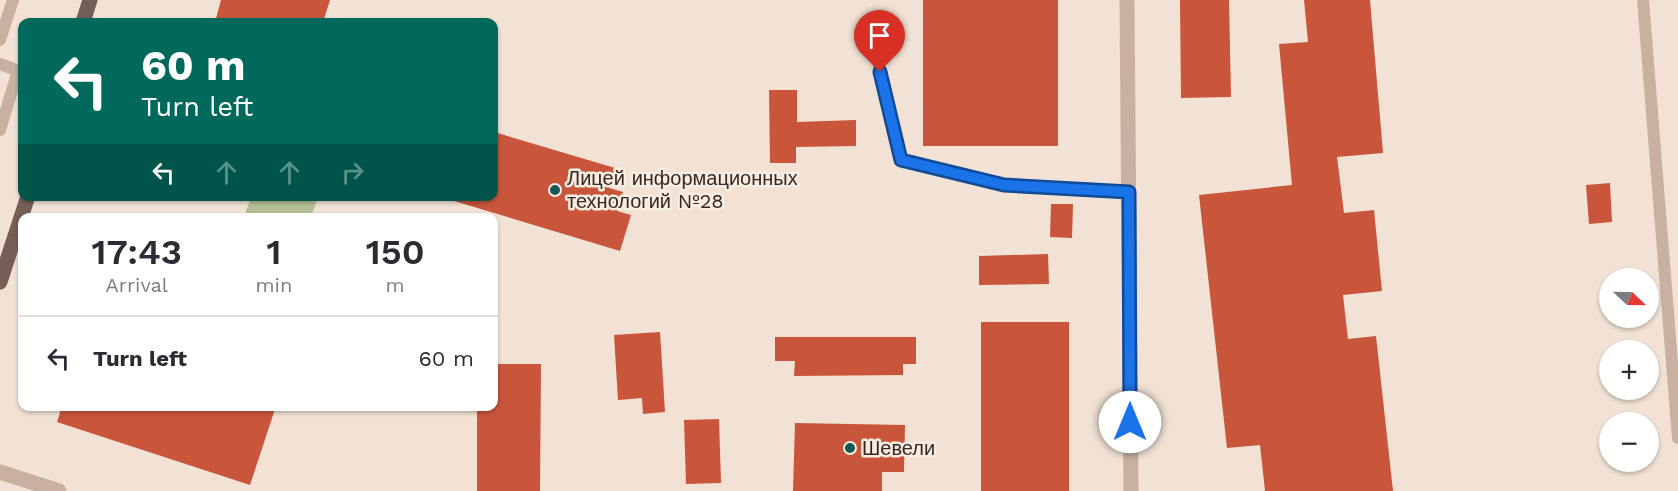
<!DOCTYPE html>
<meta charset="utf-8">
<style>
:root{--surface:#fff;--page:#f2f2f3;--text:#2b2b33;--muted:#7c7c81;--line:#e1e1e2}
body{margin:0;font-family:"Work Sans",sans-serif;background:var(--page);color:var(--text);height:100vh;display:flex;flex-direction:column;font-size:22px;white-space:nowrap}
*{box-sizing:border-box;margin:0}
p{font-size:20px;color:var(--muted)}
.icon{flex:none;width:33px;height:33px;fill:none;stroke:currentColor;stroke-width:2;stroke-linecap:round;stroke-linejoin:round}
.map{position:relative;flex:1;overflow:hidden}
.drawer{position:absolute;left:18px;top:213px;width:480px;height:198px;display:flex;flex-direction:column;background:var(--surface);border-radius:12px;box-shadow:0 2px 4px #0004}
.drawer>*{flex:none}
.top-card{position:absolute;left:18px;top:18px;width:480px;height:183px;border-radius:12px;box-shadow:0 2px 4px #0004;background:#00695c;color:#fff;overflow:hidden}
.needle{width:39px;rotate:112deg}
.fabs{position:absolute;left:1599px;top:268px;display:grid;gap:12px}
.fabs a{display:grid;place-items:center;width:60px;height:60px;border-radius:50%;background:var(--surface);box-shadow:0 2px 4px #0004;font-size:30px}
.pin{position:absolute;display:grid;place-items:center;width:51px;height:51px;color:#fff;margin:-62px -26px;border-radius:50% 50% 50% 0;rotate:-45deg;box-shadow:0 0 6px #0007}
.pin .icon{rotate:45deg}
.me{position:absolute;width:66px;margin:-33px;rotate:0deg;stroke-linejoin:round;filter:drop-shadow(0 0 4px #0008)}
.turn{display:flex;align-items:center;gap:21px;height:126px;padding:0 24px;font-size:27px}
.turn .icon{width:78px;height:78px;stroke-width:2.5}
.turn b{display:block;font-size:42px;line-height:51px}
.lanes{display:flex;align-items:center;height:57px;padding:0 24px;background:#0003;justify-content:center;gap:30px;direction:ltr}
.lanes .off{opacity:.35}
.eta{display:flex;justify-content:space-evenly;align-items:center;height:102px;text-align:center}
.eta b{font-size:36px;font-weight:600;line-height:42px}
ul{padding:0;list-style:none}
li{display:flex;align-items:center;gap:18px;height:84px;padding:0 24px;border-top:2px solid var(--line)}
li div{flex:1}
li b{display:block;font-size:22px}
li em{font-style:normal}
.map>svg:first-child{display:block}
.green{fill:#b4bf95}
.building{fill:#c9553b}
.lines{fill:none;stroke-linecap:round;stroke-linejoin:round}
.lane{stroke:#c8b1a1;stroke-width:12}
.street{stroke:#c8b1a1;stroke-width:15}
.primary{stroke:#755e55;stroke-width:15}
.route-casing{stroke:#114b97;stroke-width:15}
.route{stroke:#1a73e8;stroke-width:10}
.poi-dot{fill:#1a5454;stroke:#f9ece1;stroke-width:2}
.labels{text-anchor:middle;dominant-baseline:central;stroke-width:5;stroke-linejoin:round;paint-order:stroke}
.poi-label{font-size:20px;fill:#332824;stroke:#f9ece1;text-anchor:start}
</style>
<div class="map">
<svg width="1678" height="491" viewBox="0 0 1678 491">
<rect width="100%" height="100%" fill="#f1e2d5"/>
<path class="green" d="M251,197v-1l67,1 -7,20h-67z"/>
<path class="building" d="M221,0h109l-7,22h-108z
M923,0h135v146h-135z
M1180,0h49l2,97 -50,1z
M1304,0h66l13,153 -46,4 7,56 30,-3 8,81 -39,4 5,44 28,-3 17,155h-128l-5,-46 -33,3 -28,-253 93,-10 -13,-141 29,-2z
M769,90h28v32l59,-2v26l-60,1v16h-26z
M494,132l121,36 -6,20 14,4 -6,19 14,4 -11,36 -166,-50 1,-5h39z
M1610,183l2,39 -23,2 -3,-39z
M1051,204h22l-1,34 -22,-1z
M1048,254l1,30 -70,1v-29z
M981,322h88v169h-88z
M660,332l5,80 -22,2 -1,-16 -24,2 -4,-65z
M775,337h141v27h-13v11l-109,1 1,-15h-20z
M494,364h47l-1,127h-63v-85h17z
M62,406h214l-26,79 -193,-63z
M719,419l2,64 -35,1 -2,-64z
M795,423l110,2 -1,47h-22v19h-89z"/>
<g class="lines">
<path class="lane" d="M1643,0l35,438
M0,40l13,-40
M875,49l26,111 103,25 125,7
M0,64l22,8
M0,130l18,-59"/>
<path class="street" d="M1127,0l4,491
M0,472l59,19"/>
<path class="primary" d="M83,22l7,-22
M0,282l28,-86"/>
</g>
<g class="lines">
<defs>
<path id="route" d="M880,72l21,88 103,25 125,7 1,230"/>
</defs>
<use href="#route" class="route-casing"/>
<use href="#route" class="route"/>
</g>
<g class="poi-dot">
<circle cx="555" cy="190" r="6"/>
<circle cx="850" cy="448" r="6"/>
</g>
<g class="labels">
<g class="poi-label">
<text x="567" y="178">Лицей информационных<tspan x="567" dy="23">технологий №28</tspan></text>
<text x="862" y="448">Шевели</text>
</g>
</g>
</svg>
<div class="fabs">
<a><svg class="needle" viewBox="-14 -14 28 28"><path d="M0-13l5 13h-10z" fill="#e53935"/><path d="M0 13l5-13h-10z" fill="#7c7c81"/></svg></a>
<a>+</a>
<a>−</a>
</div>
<div class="pin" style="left:880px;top:72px;background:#d93025"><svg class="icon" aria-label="arrive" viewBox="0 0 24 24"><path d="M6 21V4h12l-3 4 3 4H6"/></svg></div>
<svg class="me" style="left:1130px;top:422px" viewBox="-20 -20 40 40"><circle r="19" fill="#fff"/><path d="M0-13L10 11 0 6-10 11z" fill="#1a73e8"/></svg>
<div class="top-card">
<div class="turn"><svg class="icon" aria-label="left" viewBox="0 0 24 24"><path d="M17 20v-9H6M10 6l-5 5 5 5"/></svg><div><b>60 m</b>Turn left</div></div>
<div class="lanes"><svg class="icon" aria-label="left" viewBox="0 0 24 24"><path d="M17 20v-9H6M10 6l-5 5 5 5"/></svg><svg class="icon off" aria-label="ahead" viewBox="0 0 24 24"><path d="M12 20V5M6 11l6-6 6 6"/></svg><svg class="icon off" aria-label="ahead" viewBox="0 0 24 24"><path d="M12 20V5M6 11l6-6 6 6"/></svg><svg class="icon off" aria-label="right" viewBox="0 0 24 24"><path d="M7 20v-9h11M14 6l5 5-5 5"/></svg></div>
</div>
<section class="drawer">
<div class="eta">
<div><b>17:43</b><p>Arrival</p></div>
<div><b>1</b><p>min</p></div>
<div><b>150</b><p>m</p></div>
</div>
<ul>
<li><svg class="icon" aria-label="left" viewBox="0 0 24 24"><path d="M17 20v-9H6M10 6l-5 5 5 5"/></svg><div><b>Turn left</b></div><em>60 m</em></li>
</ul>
</section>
</div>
